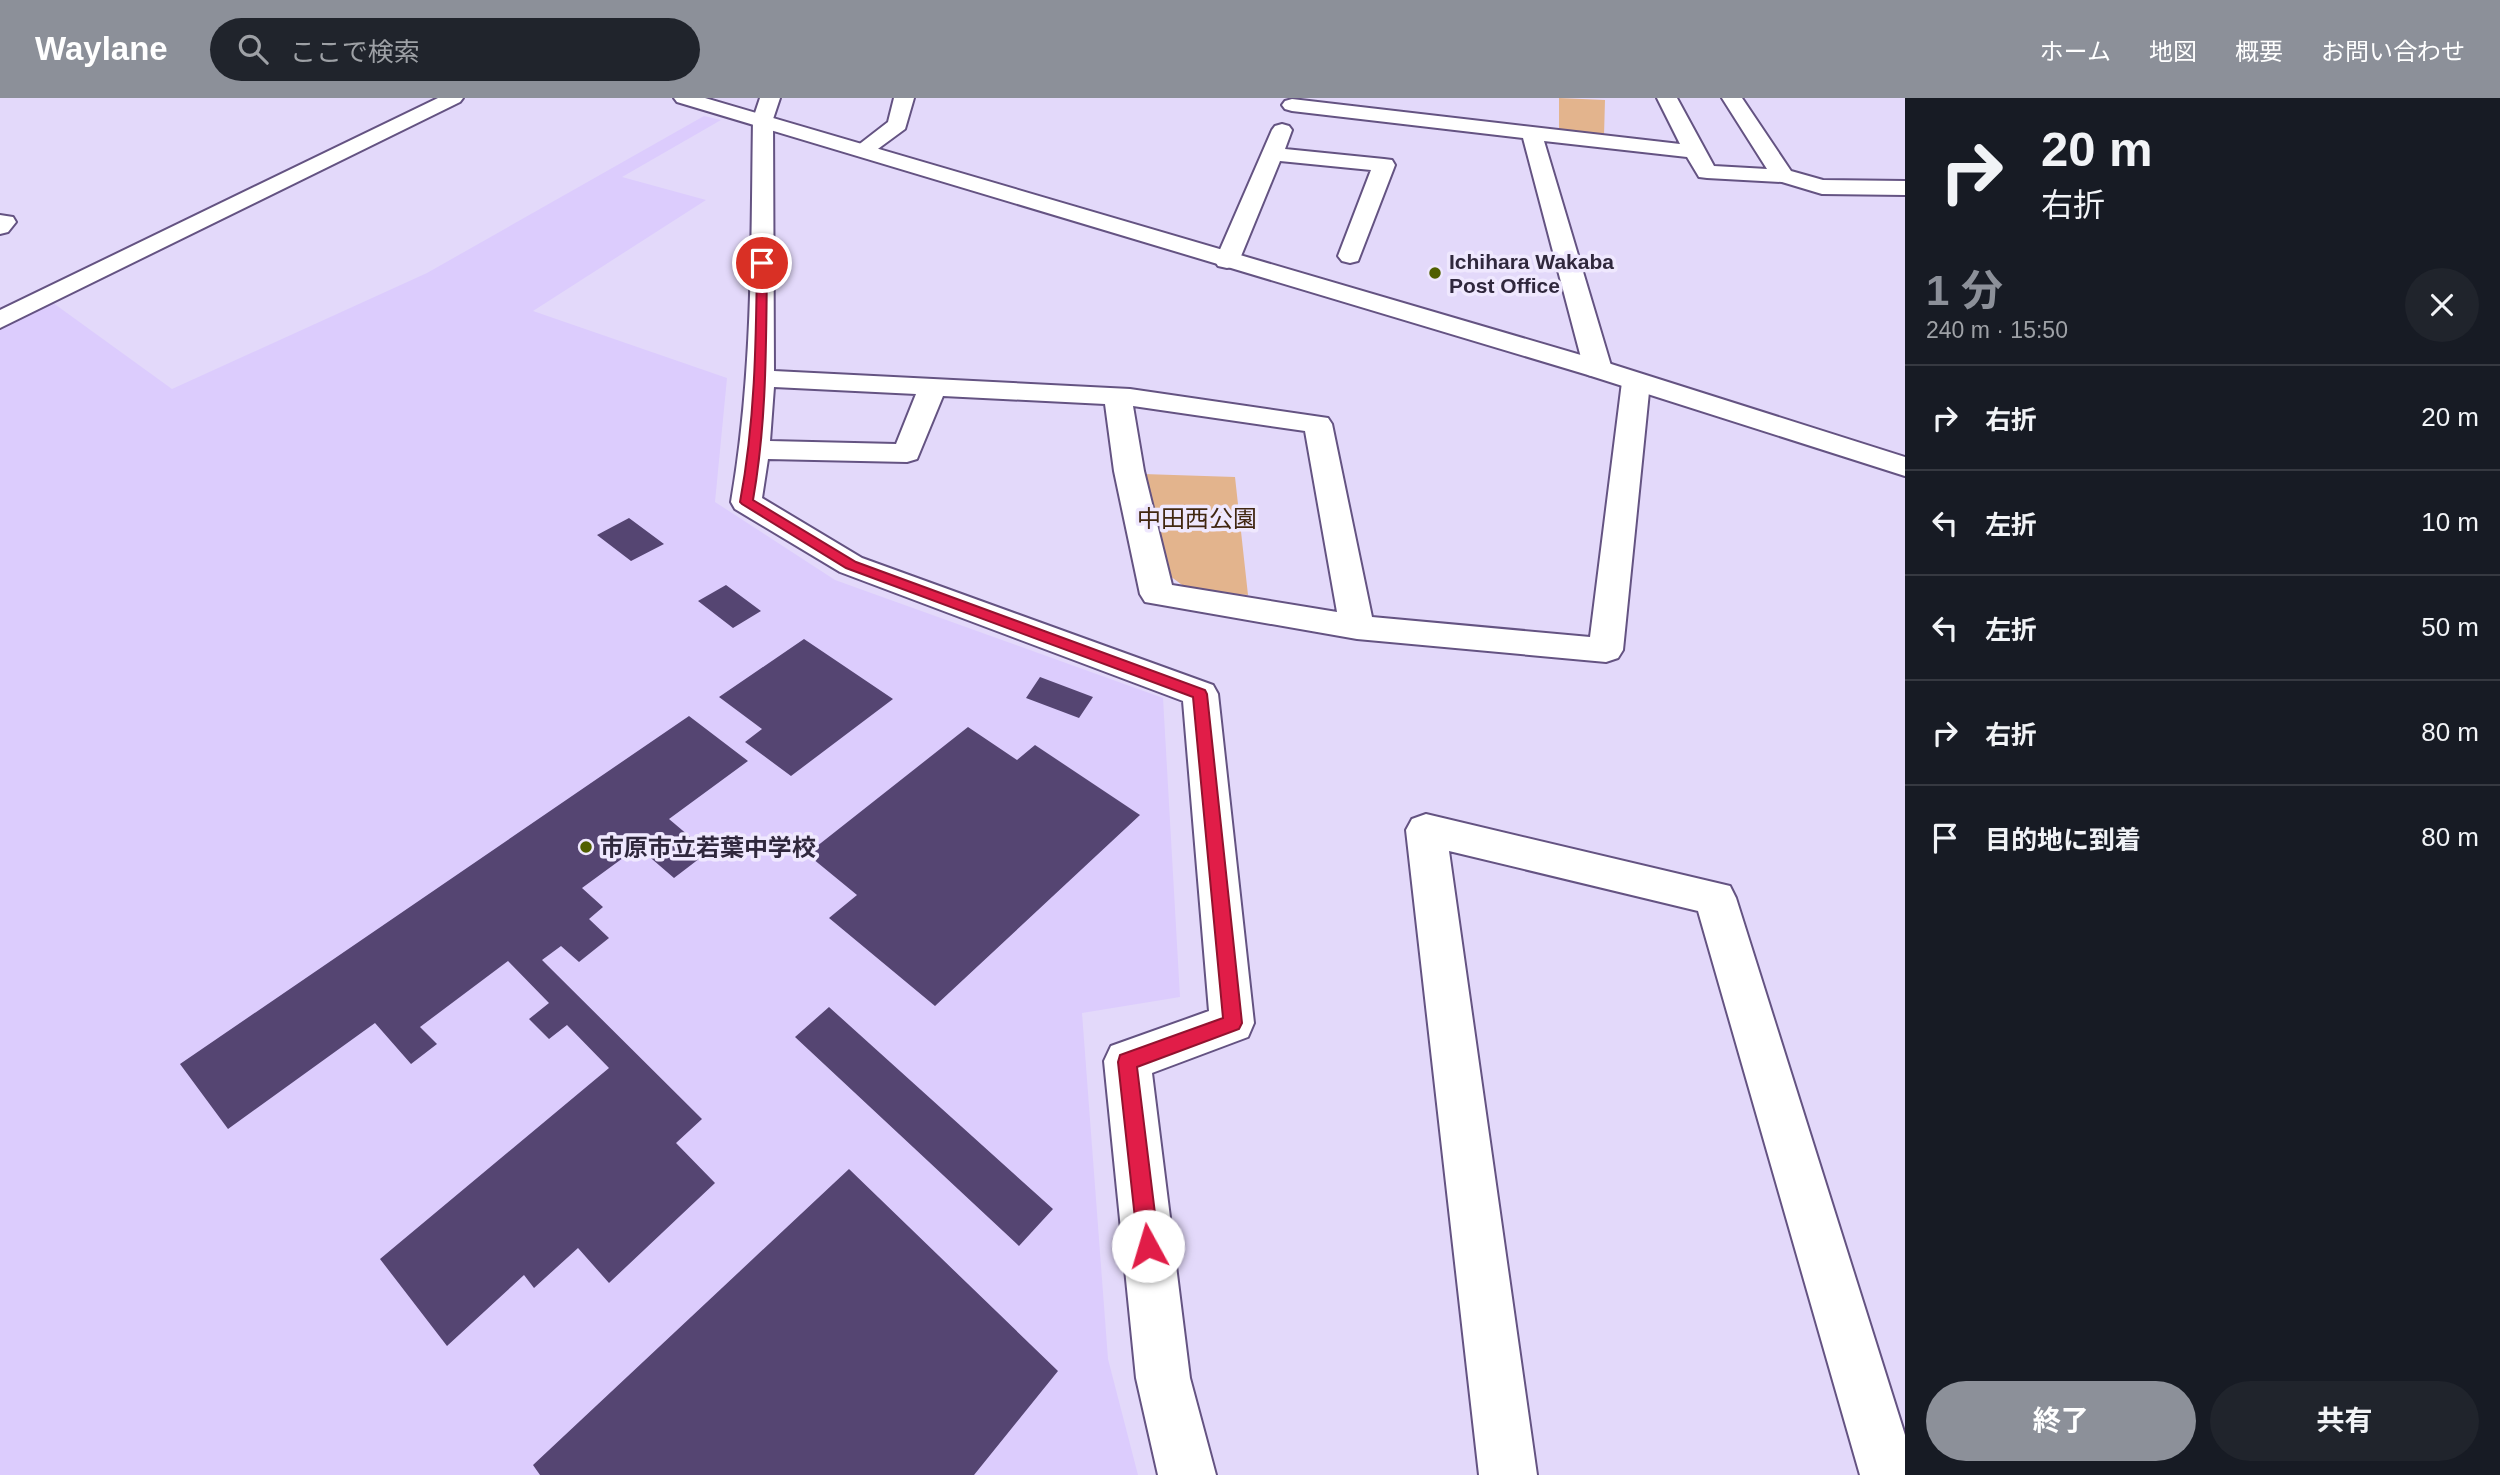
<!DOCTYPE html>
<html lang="ja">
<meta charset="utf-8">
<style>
:root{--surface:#171b24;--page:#20242c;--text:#f1f3f6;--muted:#9ea1a6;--line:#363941;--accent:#8c9099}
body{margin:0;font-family:Helvetica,"Noto Sans JP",sans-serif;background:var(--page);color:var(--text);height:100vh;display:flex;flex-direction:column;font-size:26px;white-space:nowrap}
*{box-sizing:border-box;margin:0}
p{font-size:23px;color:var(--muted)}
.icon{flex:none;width:38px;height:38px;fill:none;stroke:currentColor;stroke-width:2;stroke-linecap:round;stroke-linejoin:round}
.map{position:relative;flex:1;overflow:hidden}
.details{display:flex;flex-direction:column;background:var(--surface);width:595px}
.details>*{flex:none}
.banner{background:#171b24;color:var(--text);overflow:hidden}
.pin{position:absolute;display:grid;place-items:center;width:60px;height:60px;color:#fff;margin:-30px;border:4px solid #fff;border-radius:50%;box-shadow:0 2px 7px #0007}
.me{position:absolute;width:77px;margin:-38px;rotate:354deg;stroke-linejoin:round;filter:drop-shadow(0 0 5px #0008)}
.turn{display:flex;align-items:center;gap:24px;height:147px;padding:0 21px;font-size:32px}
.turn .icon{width:91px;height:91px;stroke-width:2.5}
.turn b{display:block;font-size:49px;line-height:60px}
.round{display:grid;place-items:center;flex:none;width:74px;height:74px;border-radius:37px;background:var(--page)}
.summary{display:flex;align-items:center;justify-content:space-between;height:119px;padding:0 21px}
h1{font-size:42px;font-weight:700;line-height:52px;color:var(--accent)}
.action{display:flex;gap:14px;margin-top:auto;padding:14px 21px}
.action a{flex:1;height:80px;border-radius:42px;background:var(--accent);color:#fff;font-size:28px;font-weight:700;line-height:80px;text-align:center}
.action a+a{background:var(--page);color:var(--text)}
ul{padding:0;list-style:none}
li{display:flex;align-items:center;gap:21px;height:105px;padding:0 21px;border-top:2px solid var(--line)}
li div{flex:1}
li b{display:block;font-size:26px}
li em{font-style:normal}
header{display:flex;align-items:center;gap:42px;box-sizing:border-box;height:98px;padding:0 35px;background:var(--accent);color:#fff}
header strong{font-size:33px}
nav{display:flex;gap:38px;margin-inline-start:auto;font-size:24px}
.search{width:490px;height:63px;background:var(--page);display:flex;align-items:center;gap:18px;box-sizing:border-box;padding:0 24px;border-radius:38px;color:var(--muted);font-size:26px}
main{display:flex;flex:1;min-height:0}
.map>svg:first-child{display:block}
.built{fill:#dcccfd}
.green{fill:#e3b48d}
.building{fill:#554572}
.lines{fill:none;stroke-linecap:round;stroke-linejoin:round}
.minor-casing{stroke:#645382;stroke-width:4}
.tertiary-casing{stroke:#645382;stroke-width:4}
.minor{fill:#fff;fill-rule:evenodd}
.tertiary{fill:#fff;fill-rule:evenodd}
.route{fill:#e11d48;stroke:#92132f;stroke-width:2}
.poi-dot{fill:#505f00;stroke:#efe8fe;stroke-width:2.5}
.labels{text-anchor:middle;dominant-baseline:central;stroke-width:7;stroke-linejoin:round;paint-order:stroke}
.far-poi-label{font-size:21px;font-weight:bold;fill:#30283d;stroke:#efe8fe;text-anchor:start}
.park-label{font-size:24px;fill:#412711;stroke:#efe8fe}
.poi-label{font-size:24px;font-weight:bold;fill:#30283d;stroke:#efe8fe;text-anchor:start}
</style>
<header>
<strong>Waylane</strong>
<div class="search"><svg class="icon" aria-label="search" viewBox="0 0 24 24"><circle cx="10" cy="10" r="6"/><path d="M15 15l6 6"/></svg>ここで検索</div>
<nav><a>ホーム</a><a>地図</a><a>概要</a><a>お問い合わせ</a></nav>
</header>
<main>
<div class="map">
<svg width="1905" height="1377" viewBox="0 0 1905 1377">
<rect width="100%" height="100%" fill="#e3d9fa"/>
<path class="built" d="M704,18l17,4 -99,57 84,23 -173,111 194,67 -12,124 120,78 328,118 17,299 -98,16 26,346 30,116h-1138v-1149l49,-26 123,89 255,-116z"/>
<path class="green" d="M1559,0l46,2 -1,36 -45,-6z
M1143,376l92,3 13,118 -59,-5 -19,-14z"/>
<path class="building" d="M629,420l35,26 -33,17 -34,-26z
M726,487l35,26 -28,17 -35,-27z
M804,541l89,60 -102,77 -46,-34 17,-13 -43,-32z
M1040,579l53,20 -14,21 -53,-20z
M689,618l59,45 -79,58 39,33 -34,26 -36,-31 -56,41 21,19 -14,12 20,19 -30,24 -18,-16 -19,14 160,159 -26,24 39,40 -106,100 -31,-35 -44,40 -10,-13 -77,71 -67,-87 229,-191 -42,-43 -18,14 -20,-20 20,-16 -41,-42 -88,66 17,17 -26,20 -36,-41 -147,106 -48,-65z
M968,629l49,33 18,-15 105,70 -205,191 -106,-88 28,-23 -50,-41z
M829,909l224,202 -34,37 -224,-209z
M849,1071l209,202 -84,104h-434l-7,-10z"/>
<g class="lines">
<defs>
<path id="minor" d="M438,0h25l-3,4 -460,226v-18z
M760,0h20l-7,21 1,252 356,18 198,29 4,6 40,193 218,20 32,-255 4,-6 10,-2 10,2 4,6 -27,268 -5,8 -12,4 -249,-23 -212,-37 -5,-8 -26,-123 -9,-67 -162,-8 -26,63 -10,3 -139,-3 -6,39 100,60 351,127 5,9 36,329 -6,14 -96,36 38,305 26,97h-58l-22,-97 -32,-317 7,-15 98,-35 -26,-310 -343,-129 -105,-63 -4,-7c22,-127 20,-254 22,-383zM774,289l142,7 -20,50 -126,-3zM1133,308l172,25 32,181 -165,-27 -28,-114z
M894,0h20l-9,31 -34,25h-14l-4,-4 4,-4 31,-24z
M1657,0h20l37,68 53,3 -45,-71h20l49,73 32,9 82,1v14l-83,-1 -40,-12 -75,-4 -8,-1 -12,-20 -143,-16 68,228 -4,6 -10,2 -10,-2 -4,-6 -61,-231 -231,-27 -7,-2 -3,-4 3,-4 7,-2 388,45z
M1282,26l7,2 3,4 -7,19 99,10 8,1 3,5 -37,96 -8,2 -8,-2 -4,-5 33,-86 -91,-9 -41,100 -3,5 -9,2 -9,-2 -3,-5 57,-131 3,-4z
M0,117l13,2 3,5 -8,10 -8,2z
M1426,716l304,72 6,12 169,537v40h-45l-162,-564 -249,-60 88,624h-58l-73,-645 6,-11z"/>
<path id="tertiary" d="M674,0h31l903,265 297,94v19l-317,-101 -911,-273z"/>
</defs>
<use href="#minor" class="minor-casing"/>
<use href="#tertiary" class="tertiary-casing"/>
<use href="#minor" class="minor"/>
<use href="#tertiary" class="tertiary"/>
</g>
<path class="route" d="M762,162l5,3c-1,80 0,158 -14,237l103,62 349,128 2,4 35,329 -3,6 -102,38 22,179 -3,7 -8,3 -7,-3 -3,-7 -20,-184 2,-7 103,-37 -30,-321 -347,-129 -104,-64 -2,-2c15,-80 16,-158 17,-239z"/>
<g class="poi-dot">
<circle cx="1435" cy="175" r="7"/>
<circle cx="586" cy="749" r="7"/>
</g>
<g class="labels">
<g class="far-poi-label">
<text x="1449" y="163">Ichihara Wakaba<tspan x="1449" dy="24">Post Office</tspan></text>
</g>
<g class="park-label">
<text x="1197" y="420">中田西公園</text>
</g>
<g class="poi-label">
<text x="600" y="749">市原市立若葉中学校</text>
</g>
</g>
</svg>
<div class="pin" style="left:762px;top:165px;background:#d93025"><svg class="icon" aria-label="arrive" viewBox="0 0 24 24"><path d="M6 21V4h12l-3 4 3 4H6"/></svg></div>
<svg class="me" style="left:1148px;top:1148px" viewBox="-20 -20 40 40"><circle r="19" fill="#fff"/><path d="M0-13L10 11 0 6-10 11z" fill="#e11d48"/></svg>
</div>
<section class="details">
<div class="banner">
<div class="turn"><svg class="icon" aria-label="right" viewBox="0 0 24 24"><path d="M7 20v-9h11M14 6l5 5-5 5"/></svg><div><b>20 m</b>右折</div></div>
</div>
<div class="summary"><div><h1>1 分</h1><p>240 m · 15:50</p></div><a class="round"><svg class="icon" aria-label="close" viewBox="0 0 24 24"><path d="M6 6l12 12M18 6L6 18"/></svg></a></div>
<ul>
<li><svg class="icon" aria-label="right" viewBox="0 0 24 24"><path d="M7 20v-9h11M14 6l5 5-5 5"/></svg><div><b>右折</b></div><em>20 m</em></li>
<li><svg class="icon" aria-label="left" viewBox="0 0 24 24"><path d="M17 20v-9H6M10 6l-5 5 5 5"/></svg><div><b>左折</b></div><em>10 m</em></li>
<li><svg class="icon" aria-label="left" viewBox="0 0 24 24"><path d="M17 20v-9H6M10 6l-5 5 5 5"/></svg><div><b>左折</b></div><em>50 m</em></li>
<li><svg class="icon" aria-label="right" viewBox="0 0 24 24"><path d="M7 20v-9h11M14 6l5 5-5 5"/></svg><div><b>右折</b></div><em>80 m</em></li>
<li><svg class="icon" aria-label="arrive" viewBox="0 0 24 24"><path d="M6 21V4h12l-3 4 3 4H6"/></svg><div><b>目的地に到着</b></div><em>80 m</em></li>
</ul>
<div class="action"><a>終了</a><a>共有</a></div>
</section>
</main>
